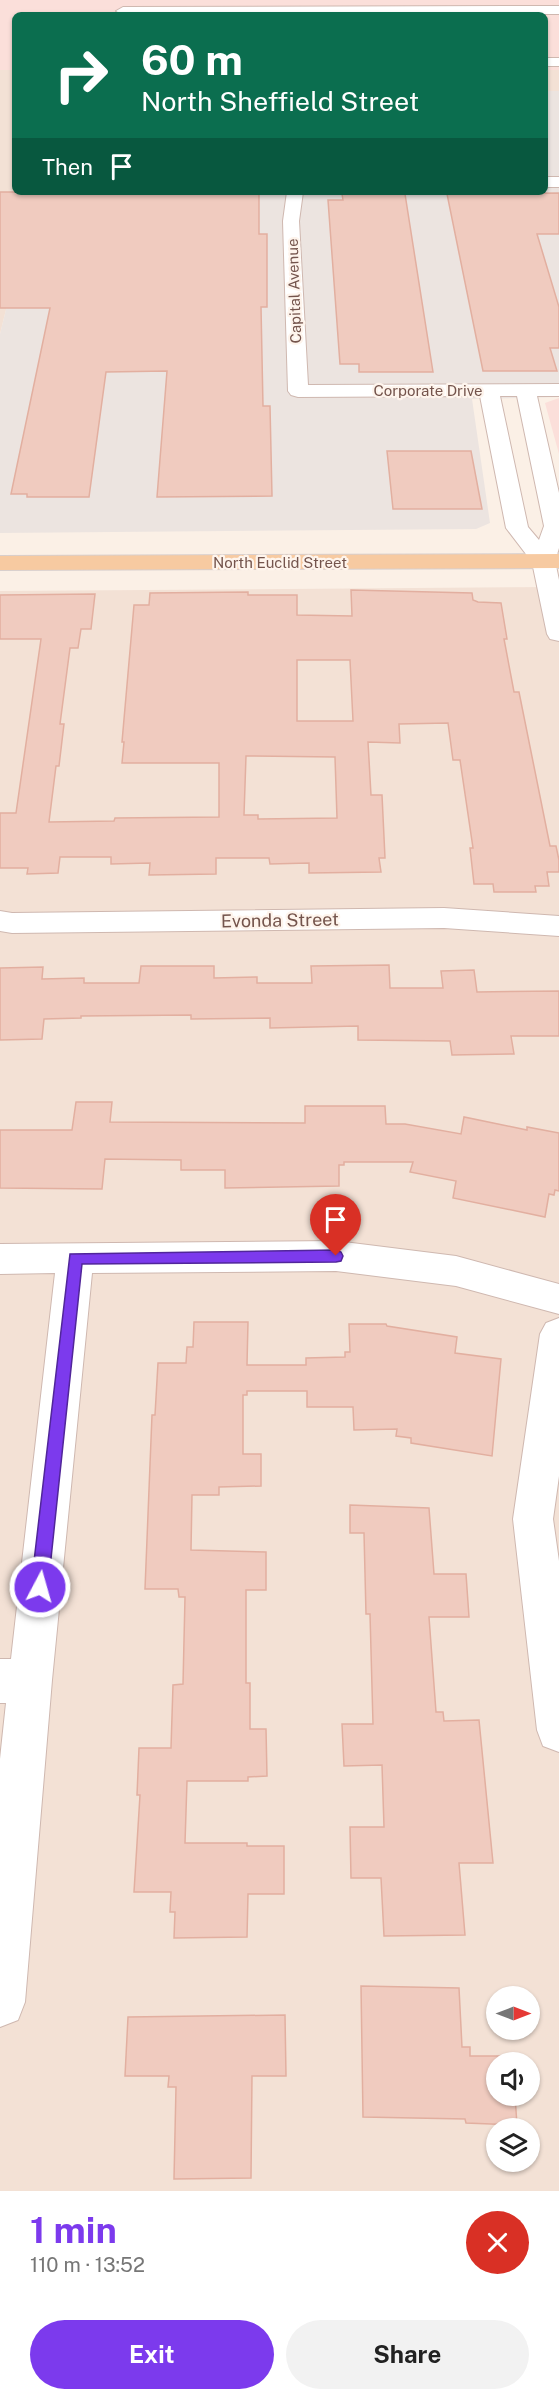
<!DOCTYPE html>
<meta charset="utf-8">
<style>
:root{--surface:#fff;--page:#f2f2f2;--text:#222;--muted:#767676;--accent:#7c3aed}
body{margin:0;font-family:"Public Sans",sans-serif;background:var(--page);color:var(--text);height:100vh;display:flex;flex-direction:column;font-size:22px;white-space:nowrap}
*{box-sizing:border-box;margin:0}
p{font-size:20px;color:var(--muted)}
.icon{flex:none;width:33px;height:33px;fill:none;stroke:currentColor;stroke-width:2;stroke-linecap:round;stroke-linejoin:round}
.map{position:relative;height:2191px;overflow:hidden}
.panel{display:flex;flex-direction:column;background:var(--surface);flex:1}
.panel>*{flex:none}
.banner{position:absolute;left:12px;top:12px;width:536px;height:183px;border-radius:9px;box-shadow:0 2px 4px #0004;background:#0b6e4f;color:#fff;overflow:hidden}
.needle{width:39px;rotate:90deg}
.buttons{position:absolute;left:486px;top:1986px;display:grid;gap:12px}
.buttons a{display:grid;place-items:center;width:54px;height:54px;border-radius:50%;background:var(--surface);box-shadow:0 2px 4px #0004;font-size:30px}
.pin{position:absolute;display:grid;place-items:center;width:51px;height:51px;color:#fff;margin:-62px -26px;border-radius:50% 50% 50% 0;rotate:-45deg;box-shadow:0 0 6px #0007}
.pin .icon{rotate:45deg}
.me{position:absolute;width:66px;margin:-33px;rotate:6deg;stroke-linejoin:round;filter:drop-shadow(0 0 4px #0008)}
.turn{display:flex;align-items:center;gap:21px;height:126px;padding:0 30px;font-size:27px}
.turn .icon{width:78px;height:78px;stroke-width:2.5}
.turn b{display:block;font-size:42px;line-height:51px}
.then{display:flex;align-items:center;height:57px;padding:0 30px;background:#0003;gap:12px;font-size:22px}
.round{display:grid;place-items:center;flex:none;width:63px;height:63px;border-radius:32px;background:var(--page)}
.overview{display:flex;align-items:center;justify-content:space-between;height:102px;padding:0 30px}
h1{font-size:36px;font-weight:700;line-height:45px;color:var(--accent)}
.primary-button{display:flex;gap:12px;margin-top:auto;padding:12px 30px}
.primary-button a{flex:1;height:69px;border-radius:36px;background:var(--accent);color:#fff;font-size:24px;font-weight:700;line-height:69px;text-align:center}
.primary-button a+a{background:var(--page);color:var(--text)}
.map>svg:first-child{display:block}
.residential{fill:#f3e1d5;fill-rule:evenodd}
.commercial{fill:#fbdfda}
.industrial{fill:#ece4e0}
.building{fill:#f0cbbf;stroke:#e2afa0;stroke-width:1.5;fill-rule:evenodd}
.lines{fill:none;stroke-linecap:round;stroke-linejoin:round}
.street-casing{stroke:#cfb8b0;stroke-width:2}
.primary-casing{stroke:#d8cfcd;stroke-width:2}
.street{fill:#fff;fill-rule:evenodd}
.primary{fill:#f7caa1;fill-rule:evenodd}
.route{fill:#7c3aed;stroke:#51269a;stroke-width:1.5}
.labels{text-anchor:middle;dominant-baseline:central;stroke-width:4.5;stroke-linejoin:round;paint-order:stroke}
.far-street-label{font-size:15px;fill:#74544c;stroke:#fef4ec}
.street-label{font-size:18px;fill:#74544c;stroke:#fef4ec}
</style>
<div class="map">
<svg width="559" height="2191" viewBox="0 0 559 2191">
<rect width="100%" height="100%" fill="#fbf0e6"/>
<path class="residential" d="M0,0h559v91h-14l-1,-76h-529v177h20l-35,142z
M559,587v1604h-559v-1600zM496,1996h34v34h-34zM496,2062h34v34h-34zM496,2128h34v34h-34z"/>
<path class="commercial" d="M0,0h559v70h-14l-1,-55h-529v55h-15z
M559,398v56l-14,-51z"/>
<path class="industrial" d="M545,91h14v306l-87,2 18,124 -14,6 -476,4v-199l35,-142h509z"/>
<path class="building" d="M0,192h259v42h8v73h-6l2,99h7l2,90 -115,1 10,-126 -61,1 -17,125h-62v-3h-16l39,-186h-50z
M559,193v41h-22l22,73v41h-9l7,23h-74l-36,-177z
M342,194h63l28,178h-74v-8h-19l-12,-164h15z
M387,451h84l11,58h-89z
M351,590l121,3 1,7 5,2 23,1 6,36h-3l10,53h5l31,154h6l3,14v12h-12l2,14h-14l1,6h-42l-1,-8h-19l-4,-36h3l-13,-88h-7l-5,-37 -49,1 1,19 -32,-1 3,53h11l3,63h-6l2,14 -72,1v-10l-39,1 -1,-6h-53v16l-67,1 1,-12 -39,1v-7h-51l-2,16 -31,1 1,-6h-28v-55h16l25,-174h-41v-44l95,-1 -4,35h-10l-3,19h-8l-10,76h4l-5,42h-3l-7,56 65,-1 1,-3 104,-1v-54h-97l2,-21h-2l12,-137h15l1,-12 98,-1v3h49v20l55,1zM297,660h53l3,61h-56zM246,756l89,1 2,61 -79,1v-4h-14z
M389,965l1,23h53l-2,-17 33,-1 3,22 82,-1v45h-48l3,18 -62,1 -2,-14 -92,-1v-14l-88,2v-10l-79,1v-4l-110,1v2l-37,1 -2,20 -42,1v-72l43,-1 -1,12 42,-1v5h55l2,-17h73v12l43,-1v6h55l-1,-17z
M76,1102h36l-2,20 195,1v-17h80l1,18h19l56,10 3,-17 63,13v-3l32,6v58l-4,-1 -1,5 -5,-1 -4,23 -92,-19 3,-17 -46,-9 3,-10h-69v3h-5v21l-114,2v-18h-44v-10l-76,-1 -3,30 -102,-1v-58h72z
M194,1322h54l-1,43h59v-7l39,-1v-5h5l-1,-28h37l1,2 70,11 -2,16 46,6 -9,97 -81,-13v-5l-15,-2 1,-7 -43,1 -1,-23h-46v-16h-60v4h-4v59h18v32l-42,1v8h-27l-1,55 75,2v38h-20v93h4v46h16l1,47 -19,1v4h-61l-2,62h62v3h37v48h-36l-1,43 -73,1 1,-26h-5l1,-20h-37l6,-97h-3l2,-47h32l2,-63 10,-1 2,-87h-6l-1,-8h-33l7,-174h3l3,-52h28l1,-16h6z
M350,1505l79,3 5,66h32l3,43h-40l7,95h7l1,9 35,-1 14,143h-34l6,72 -81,1 -3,-58h-30l-1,-51h34l-2,-62 -38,1 -2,-42h31l-3,-110h-4l-2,-81h-14z
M361,1986l98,2 3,59h8v9h42l1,6h-17v34h19l2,29 -51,-2 -1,-4 -102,-2z
M285,2015l1,61h-34l-1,102 -77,1 2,-92h-8l1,-11h-44l3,-59z"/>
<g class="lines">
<defs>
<path id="street" d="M559,6v8l-436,1 -7,-4 7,-4z
M544,58h15v8h-15z
M544,177h15v10h-15z
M287,192h16l-4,29 9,164 251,-1v12h-22l22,97v55l-4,13 4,19v61l-9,-2 -3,-5 -15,-72 -26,-34 -26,-132 -182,1 -7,-2 -3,-4 -5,-170zM500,396h17l27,130 -5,14 -11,-13z
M444,908l115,8v20l-115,-8 -432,5 -12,-2v-20l12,2z
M336,1241l120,15 103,28v30l-103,-28 -120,-15 -244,2 -40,407 -27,322 -7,18 -18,7v-268l6,-56h-6v-44h11l44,-386 -55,1v-30z
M559,1318v158l-6,43 6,42v191l-16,-6 -6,-16 -24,-211 27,-185 6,-11z"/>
<path id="primary" d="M559,554v14l-559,2v-14z"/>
</defs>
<use href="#street" class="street-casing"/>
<use href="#primary" class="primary-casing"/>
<use href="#street" class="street"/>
<use href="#primary" class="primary"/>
</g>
<path class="route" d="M336,1250l5,2 2,4 -2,5 -5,1 -254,2 -34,323 -2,5 -6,3 -6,-3 -3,-5 39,-333z"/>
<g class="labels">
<g class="far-street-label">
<text transform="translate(294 291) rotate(-92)">Capital Avenue</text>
<text x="428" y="390">Corporate Drive</text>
<text x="280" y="562">North Euclid Street</text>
</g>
<g class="street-label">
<text transform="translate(280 920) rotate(-1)">Evonda Street</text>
</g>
</g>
</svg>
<div class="buttons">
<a><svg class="needle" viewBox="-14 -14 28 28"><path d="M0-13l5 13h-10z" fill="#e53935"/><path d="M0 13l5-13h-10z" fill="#767676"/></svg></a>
<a><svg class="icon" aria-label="sound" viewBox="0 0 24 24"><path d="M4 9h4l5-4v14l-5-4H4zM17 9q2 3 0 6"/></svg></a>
<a><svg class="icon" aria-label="layers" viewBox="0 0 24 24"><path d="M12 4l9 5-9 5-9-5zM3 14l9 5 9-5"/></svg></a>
</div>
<div class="pin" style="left:336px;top:1256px;background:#d93025"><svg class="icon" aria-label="arrive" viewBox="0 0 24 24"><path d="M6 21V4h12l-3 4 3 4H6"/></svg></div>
<svg class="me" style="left:40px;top:1587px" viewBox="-20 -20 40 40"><circle r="17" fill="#7c3aed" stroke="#fff" stroke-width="3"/><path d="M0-11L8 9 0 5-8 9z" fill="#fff"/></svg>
<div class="banner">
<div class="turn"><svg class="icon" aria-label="right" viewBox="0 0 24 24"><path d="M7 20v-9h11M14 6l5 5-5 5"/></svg><div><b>60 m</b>North Sheffield Street</div></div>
<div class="then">Then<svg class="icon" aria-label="arrive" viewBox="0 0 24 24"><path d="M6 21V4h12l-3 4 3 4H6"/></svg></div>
</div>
</div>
<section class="panel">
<div class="overview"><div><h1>1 min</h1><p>110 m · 13:52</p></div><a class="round" style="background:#d93025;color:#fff"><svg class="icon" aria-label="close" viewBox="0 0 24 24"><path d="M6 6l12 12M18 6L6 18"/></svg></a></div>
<div class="primary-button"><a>Exit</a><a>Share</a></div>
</section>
